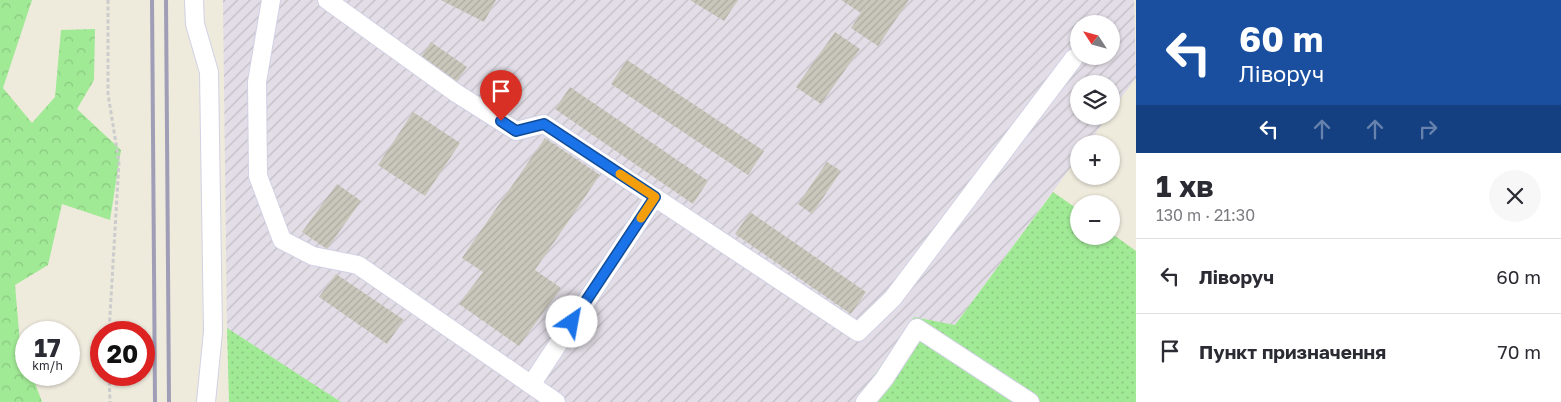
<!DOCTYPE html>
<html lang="uk">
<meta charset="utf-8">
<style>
:root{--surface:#fff;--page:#f7f7f7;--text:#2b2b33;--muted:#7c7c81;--line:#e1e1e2}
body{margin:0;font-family:"Golos Text",sans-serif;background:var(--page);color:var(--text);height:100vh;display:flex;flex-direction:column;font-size:19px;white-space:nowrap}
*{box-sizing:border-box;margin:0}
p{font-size:16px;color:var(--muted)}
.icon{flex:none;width:28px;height:28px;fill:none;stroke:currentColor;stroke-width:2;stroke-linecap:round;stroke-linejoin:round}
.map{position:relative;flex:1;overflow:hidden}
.sheet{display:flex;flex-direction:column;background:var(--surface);width:425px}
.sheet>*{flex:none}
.banner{background:#1a4fa0;color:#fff;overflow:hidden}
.needle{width:32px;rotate:306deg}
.tools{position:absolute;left:1070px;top:15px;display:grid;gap:10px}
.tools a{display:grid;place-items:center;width:50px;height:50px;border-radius:50%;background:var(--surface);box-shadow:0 1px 4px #0004;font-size:25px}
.speed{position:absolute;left:15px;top:321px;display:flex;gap:10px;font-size:25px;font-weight:700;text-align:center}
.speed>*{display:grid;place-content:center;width:65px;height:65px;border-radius:50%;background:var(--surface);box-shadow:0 1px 4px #0004;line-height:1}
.speed small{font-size:12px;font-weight:400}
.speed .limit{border:8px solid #d22;background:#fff;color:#111}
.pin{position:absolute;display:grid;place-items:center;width:42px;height:42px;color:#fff;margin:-51px -21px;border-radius:50% 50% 50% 0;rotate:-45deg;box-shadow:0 0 5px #0007}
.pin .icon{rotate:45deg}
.me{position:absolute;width:55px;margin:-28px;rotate:33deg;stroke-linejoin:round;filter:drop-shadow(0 0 4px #0008)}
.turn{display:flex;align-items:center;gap:18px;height:105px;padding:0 20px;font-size:22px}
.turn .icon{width:65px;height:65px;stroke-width:2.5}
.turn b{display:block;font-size:35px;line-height:42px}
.lanes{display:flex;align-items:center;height:48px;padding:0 20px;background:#0003;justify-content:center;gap:25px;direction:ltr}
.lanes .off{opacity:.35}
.round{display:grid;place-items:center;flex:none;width:52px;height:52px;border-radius:26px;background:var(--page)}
.head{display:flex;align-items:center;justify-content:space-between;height:85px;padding:0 20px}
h1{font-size:30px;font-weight:700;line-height:38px}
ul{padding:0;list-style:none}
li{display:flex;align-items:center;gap:15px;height:75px;padding:0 20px;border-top:1px solid var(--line)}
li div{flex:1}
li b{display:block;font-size:19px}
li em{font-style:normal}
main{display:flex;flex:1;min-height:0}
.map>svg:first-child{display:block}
.industrial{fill:url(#industrial-furrows);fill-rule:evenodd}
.forest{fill:url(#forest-crowns)}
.park{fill:url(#park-dots)}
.building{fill:url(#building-hatch)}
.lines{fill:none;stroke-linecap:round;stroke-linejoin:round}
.minor-casing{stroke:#d2d1e5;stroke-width:20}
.path{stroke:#ccc;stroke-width:3;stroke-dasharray:4 2.5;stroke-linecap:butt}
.minor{stroke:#fff;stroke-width:18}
.rail{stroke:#a09eb7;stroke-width:4}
.route-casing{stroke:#114b97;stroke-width:12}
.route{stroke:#1a73e8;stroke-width:9}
.slow{stroke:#f59e0b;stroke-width:9}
</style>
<main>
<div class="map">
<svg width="1136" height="402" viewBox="0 0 1136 402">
<defs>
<pattern id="industrial-furrows" width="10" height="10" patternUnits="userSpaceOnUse" patternTransform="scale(1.25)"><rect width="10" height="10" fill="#e2dde6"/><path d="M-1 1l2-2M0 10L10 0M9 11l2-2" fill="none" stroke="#c2bec5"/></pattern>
<pattern id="forest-crowns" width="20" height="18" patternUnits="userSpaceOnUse" patternTransform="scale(1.25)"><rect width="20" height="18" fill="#a0e995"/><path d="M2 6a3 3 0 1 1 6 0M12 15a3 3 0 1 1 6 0" fill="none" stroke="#8ac881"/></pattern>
<pattern id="park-dots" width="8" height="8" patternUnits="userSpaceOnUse" patternTransform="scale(1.25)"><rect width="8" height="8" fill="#a0e995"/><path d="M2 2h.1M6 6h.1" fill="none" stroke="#8ac881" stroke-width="1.8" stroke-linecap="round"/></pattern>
<pattern id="building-hatch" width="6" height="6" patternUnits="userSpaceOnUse" patternTransform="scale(1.25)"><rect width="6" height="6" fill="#c9c7bb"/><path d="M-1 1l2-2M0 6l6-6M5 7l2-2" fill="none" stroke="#adaba1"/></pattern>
</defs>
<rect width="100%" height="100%" fill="#eeeadc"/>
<path class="industrial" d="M223,0h911l2,78 -25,33v-27h-32v32h29l-20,28h-9v12l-124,169 -41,-8 -58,85h-515l-114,-74zM1079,24h32v32h-32z"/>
<path class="forest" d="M0,0h32l-29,88 29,35 23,-26 6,-67 34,-1 -1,51 -17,29 44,41 -11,70 -48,-16 -14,61 -33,20 5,58 6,17v15h6l10,27h-42z"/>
<path class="park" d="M1053,192l26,18v26h32v-3l25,18v151h-280l58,-85 41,8z
M227,328l114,74h-112z"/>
<path class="building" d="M441,0h55l-12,22z
M690,0h48l-14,21z
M841,0h68l-31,46 -27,-18 10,-15z
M835,32l25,17 -39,55 -25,-17z
M431,42l36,25 -11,15 -35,-25z
M627,60l137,91 -16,24 -137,-91z
M570,87l138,94 -15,23 -138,-95z
M413,112l47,31 -35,53 -47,-31z
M545,138l55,37 -65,95 26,18 -42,58 -60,-42 24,-32 -21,-14z
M827,162l14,9 -29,43 -14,-10z
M337,184l24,17 -34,48 -25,-17z
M750,212l116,80 -15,22 -116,-80z
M336,274l68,46 -17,24 -68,-47z"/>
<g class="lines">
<defs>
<path id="minor" d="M194,0l1,24 14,48 4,260 -7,70
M271,0l-14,82 1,94 24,64 31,16 45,9 198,137
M327,0l129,93 60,38 28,-7 314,208 35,-34 181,-240
M531,385l124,-188
M865,402l19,-23 33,-51 113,74"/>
</defs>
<use href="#minor" class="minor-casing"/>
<path class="path" d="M108,0v94l11,68 -10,170
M109,375l1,27"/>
<use href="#minor" class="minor"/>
<path class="rail" d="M152,0l3,402
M166,0l3,402"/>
</g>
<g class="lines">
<defs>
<path id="route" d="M501,121l15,10 28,-7 111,73 -83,125"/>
</defs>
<use href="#route" class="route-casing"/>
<use href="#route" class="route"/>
<path class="slow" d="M620,174l35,23 -14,21"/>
</g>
</svg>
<div class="tools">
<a><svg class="needle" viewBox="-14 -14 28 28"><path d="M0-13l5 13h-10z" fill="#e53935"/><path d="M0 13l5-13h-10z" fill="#7c7c81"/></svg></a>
<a><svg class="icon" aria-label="layers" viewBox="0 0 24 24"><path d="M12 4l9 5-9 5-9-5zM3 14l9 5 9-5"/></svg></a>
<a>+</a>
<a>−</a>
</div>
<div class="speed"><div>17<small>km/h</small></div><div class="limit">20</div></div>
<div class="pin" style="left:501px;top:121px;background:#d93025"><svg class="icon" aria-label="arrive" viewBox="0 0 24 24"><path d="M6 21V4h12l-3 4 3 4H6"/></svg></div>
<svg class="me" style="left:572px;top:322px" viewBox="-20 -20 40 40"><circle r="19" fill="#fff"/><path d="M0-13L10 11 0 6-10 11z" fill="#1a73e8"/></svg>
</div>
<section class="sheet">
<div class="banner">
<div class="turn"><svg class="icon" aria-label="left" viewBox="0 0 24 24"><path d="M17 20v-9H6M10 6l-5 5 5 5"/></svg><div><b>60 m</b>Ліворуч</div></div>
<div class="lanes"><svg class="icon" aria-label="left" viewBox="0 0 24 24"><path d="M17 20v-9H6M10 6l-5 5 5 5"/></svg><svg class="icon off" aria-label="ahead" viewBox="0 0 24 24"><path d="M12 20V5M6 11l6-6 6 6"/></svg><svg class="icon off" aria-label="ahead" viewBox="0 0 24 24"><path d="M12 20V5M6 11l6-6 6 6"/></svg><svg class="icon off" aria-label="right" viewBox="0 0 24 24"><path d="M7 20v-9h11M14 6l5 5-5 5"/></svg></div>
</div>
<div class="head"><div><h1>1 хв</h1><p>130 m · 21:30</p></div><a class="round"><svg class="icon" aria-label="close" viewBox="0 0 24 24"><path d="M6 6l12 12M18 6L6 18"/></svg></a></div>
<ul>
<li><svg class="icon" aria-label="left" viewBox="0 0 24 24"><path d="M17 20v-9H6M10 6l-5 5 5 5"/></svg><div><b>Ліворуч</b></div><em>60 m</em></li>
<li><svg class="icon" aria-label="arrive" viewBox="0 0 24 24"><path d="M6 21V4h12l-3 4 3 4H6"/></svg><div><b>Пункт призначення</b></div><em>70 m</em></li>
</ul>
</section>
</main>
